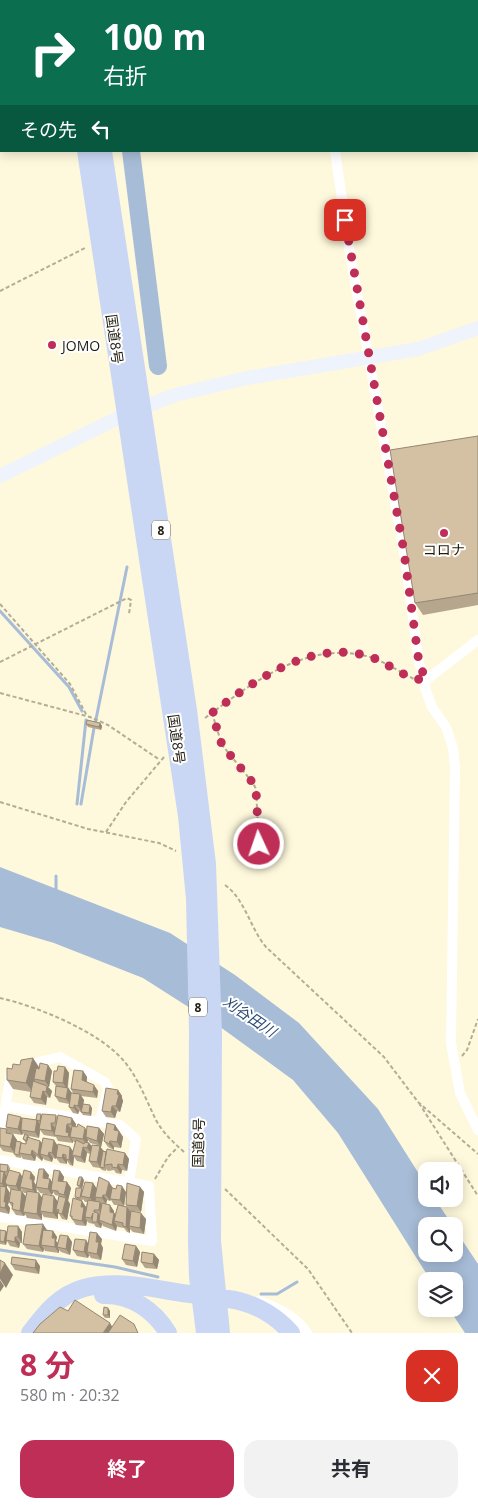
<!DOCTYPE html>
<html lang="ja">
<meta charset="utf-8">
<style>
:root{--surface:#fff;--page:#f2f2f3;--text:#2b2b33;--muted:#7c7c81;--accent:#be2e57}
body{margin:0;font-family:"Open Sans","Noto Sans JP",sans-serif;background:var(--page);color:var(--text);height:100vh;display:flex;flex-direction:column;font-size:19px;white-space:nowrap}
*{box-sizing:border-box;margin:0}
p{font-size:16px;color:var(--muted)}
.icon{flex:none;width:28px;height:28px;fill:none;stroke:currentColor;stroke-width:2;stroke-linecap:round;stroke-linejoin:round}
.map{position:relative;height:1333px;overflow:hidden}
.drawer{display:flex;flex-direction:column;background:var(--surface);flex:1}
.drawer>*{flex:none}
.top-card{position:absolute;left:0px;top:0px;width:479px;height:152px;box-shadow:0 2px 12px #0003;background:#0b6e4f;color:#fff;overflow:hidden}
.fabs{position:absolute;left:418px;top:1162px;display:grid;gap:10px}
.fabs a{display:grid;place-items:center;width:45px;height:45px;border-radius:10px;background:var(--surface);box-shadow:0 2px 12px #0003;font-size:25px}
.pin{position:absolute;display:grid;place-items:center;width:42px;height:42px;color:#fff;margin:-21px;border-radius:10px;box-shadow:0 2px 8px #0006}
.me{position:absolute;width:55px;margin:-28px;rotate:357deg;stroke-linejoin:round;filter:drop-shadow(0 0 4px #0008)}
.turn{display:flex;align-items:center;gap:18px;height:105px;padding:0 20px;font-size:22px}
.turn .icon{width:65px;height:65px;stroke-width:2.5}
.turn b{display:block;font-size:35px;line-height:42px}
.then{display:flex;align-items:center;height:48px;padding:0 20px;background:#0003;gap:10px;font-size:19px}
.round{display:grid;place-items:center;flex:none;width:52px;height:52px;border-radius:15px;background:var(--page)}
.overview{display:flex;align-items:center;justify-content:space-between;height:85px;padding:0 20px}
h1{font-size:30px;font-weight:700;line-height:38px;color:var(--accent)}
.cta{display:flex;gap:10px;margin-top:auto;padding:10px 20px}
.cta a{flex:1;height:58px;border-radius:15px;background:var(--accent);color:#fff;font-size:20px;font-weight:700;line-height:58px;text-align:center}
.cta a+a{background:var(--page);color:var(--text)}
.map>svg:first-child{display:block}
.water{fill:#a7bcd7}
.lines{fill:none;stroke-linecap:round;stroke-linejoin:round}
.stream{stroke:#a7bcd7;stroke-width:3}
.river{stroke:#a7bcd7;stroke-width:18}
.path{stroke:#b2ad96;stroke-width:2;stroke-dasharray:4 2.5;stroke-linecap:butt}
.street{stroke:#fff;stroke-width:10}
.secondary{stroke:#eff3fc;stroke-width:14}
.highway{stroke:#c9d7f4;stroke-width:18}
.wall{fill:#b6a68d;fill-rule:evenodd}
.shaded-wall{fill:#948773}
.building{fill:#d4c1a4;stroke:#948773}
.route{stroke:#be2e57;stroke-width:9;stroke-dasharray:0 16.2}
.poi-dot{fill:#be2e57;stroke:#fff;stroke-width:2}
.labels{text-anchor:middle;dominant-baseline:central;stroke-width:4;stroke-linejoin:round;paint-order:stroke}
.shield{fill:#fff;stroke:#636158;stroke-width:1}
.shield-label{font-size:12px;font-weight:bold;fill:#201d10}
.street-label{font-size:14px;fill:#201d10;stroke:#fff}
.poi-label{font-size:14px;fill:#201d10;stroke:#fff;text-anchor:start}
.water-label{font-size:15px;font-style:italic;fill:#2e4c73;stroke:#fff}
</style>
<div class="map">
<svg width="478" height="1333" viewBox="0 0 478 1333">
<rect width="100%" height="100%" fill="#fef8dc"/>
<path class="water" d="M0,867l170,66 65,42 64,48 79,86 48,76v14h9l18,27h-27v28h28v-26l24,36v69h-13l-16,-24h5v-28h-23l-93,-148 -45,-53 -70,-51 -80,-51 -89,-35 -54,-16z"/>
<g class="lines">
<path class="stream" d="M0,611l69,76 13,24
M95,724l32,-157
M77,804l9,-84
M81,804l13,-76
M56,891v-15
M0,1250l115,17 43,10
M261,1294h16l20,-12"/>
<path class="river" d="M106,0v1
M131,151l27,215"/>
<path class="path" d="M0,105l1,-1
M0,291l87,-44
M0,604l70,80 17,32
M0,662l127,-64 4,2 -2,14
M0,693l90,24 18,8 52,35
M212,713l10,32 31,38 3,6 3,55
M205,718c46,-34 102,-79 165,-61 15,5 30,15 44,22
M0,802l88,27 71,14 17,8
M106,832l20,-30 38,-45
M225,885c20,14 25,43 41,62l118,110 34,45 60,52
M0,998c36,8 98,33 123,62 15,17 23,40 33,60 7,13 17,22 28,32
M462,1056l5,-6 11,-31
M419,1103l59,93
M155,1179l13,-22 10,-10
M225,1189l83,80 44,64"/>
<path class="street" d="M311,0v1
M335,151l15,103 54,298 15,111 7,17 -1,8 7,19 14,20 7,21 2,19 -4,276 9,50 18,37
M426,680l52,-40
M23,1066l37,-9 45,25 3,6 -8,34 20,3 16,14 -7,43
M6,1106l94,16
M0,1140l11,-68
M0,1160l149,26 3,55 -152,-24
M259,1301c18,6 38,16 48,32"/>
<path class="secondary" d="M0,476l126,-62 49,-19 72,-17 171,-29 60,-21"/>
<path class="highway" d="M63,0v1
M80,0v1
M86,151l101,665 8,83 3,132 -1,211 1,35 7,56
M103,151l85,559 19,154 6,170 -1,207 9,92
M103,1295c28,-1 51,15 65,38
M30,1333c15,-20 29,-38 54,-45 34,-10 73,2 106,6 16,3 34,3 49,7 20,5 39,17 52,32"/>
</g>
<path class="wall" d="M478,436v169l-55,10 -8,-12z
M100,723l2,3 -1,4 -13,-3 -2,-3z
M48,1065l4,6 -3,16h-1l4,4 -2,7 -3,-1 -1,8 -12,-2 -4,-6 1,-5 -18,-3 -6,-9 5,-11 27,-2 -1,1z
M65,1067l4,6 -1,14 4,6h1l-2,-4 12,-18 4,6v5l11,9 -1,7 -16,-2 3,4 -1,4 9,4 -1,8 -8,-1 -2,-3 -2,-1 -1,3 -5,-1 -4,-6v-3l-10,-2 -4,-6 1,-10 -3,-4z
M118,1090l4,6v2l1,3 -3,11 -3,-1 -2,7 -9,-1 -4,-6z
M41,1114v1h15l1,2 19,7 -1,3 12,4 12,-3 5,6 -3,13h-1l4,4 21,2 4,6 -2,12 -5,-1 -1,4 -5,-1 -2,-3 -6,1 -2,-2v2l-4,-1 -2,-2 -7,-1 -4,-6 1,-7 -3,-1 -2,10 -8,-2 -3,-4 -1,9 -3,-1 -3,-4v3l-7,-1 -4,-5v1l-3,-1 -1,4 -7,-2 -2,-2 -1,3 -6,-5 -1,5 -12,-2 -2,-3v2l-5,-1 -2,-4 -11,-2 -3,-4v-19l7,1 -1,-2 16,-8 14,1zM40,1130l4,5 12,2 2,4 15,2v-2l2,2 -2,8 -3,-4 -28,-4 -2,-2 -10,-3 -1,-2 10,2zM10,1133l12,2 1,-2 1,2 -1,4 3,4v1l-9,-3v-1zM88,1140l2,3 7,2 -5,1 -3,-3 -2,-1z
M115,1125l8,12 -2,11 -7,-1v3l-6,-3 -4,-6z
M0,1164l8,1 2,3v2l12,6 13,1 -1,5 2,3 13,-10 -1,4h2l2,3 8,-11 4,6 -1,5h4l4,6 -3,12 2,4 -3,16 -5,-1 -4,-7v7l-14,-2 -2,-3v6l-15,-2 -2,-4 -1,2 -8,-1 -4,-6v-2l-3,-5 -1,3 2,3 -1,6 -9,-2zM7,1185l4,5 -1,7 -3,-9zM36,1188l4,5 12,2 1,-3 2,3 4,1 -1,5 -16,-3 -5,-5zM21,1189l3,4h2v3l-6,-5z
M84,1180l-2,9 1,1 10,-7 3,5h17l13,4 -2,14 3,1 4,5 15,7 -2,15 -11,-2 -3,-3v4l-3,-1 -3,-4 -6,-1 -1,-1 -1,5 -13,-5 -1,-2 -1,4 -5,-1 -2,-3 -5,-1 -2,-2 -1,5 -10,-1 -6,-9 6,-17 -1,-2 4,-9 -2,-3zM83,1199l2,3h2l-1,5 -4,-6 -2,-1 2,1zM107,1200l3,1 1,-1 3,5h4l-3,9 -5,-9 -4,-1z
M140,1187l4,5 -3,20 -11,-1 -4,-6z
M18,1226l4,6v11h-2l-1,5 -9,-2 -3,-5 -1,4 -6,-1v-14l6,1 1,2z
M47,1231h6l4,6 -1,4 2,2 10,-7 4,6 -2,13 -9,-3 -2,-2v3l-14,-2 -1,-2 -1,3 -16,-3 -4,-5z
M102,1239l-1,5 2,4 -2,12 -10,-2 -2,-3 -1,3 -11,-2 -4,-6 15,-6z
M136,1246l4,6 -3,15 -11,-2 -4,-6z
M154,1254l5,6 -2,9 -12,-1 -4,-6z
M11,1264l29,2 -1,8 -24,-4z
M108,1308l2,3v7h-5l-2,-3z"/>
<path class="shaded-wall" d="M100,723l2,3 -1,4 -2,-3z
M33,1058l6,9 -3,12h-2l1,2 -2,11 -7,-9z
M48,1065l4,6 -3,16 -4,-6z
M65,1067l4,6 -2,16 -4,-6z
M83,1071l4,6 -1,9 -4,-6z
M94,1085l4,6 -1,7 -4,-6z
M47,1086l5,5 -2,7 -4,-6z
M68,1088l4,6 -1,11 -5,-6z
M118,1090l4,6v2l1,3 -3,11 -4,-6z
M43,1091l4,6 -1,8 -5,-6z
M80,1094l4,6 -2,12 -4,-6z
M74,1105l5,6 -1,3 -4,-6z
M90,1105l2,3 -1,8 -2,-3z
M112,1106l5,5 -2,7 -4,-6z
M21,1117l4,5 -4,8 2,3 -1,2 -4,-6z
M72,1118l4,6 -1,6 -4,-6z
M37,1120l4,6 -2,3 1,1 -1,8 -4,-6z
M51,1123l4,5v7l-3,-4z
M67,1124l5,6 -2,7 3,4v2l-7,-11z
M115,1125l8,12 -2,11 -4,-6 -3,-12z
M85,1128l4,6 -3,3 2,3 -1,5 -4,-6z
M99,1128l5,6 -3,13 -4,-6z
M13,1134l4,6 -2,13 -5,-6z
M54,1140l4,6 -2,13 -4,-6z
M40,1141l5,6 -5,7 3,4 -1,3 -4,-6z
M110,1141l4,6v3l-5,-6z
M89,1143l4,5 -1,6 -5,-6z
M100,1146l4,6 -3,16 -4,-6z
M70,1147l4,6 -2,2 2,2 -1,9 -4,-6z
M83,1147l4,6 -2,10 -4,-6z
M32,1150l4,6 -1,5 -4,-6z
M49,1152l4,6 -1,4 -4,-6z
M125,1153l4,6 -2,12 -4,-6z
M63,1154l3,5 1,2v3l-5,-6z
M118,1164l4,6 -1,4 -4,-6z
M44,1169l5,6 -2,9 -4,-6z
M60,1171l4,6 -2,10 -4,-6z
M4,1172l4,6 -1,10 3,5 -2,12 2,3 -1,6 -4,-6 -1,-6 2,-13 -4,-5z
M31,1172l4,5 -1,5 2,3 1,10 -4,-5 -3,-11z
M20,1173l4,6 -4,8 1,2 -1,3 -4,-6z
M82,1177l2,3 -2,9 -2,-3z
M50,1179l4,6 -3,5 2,2 -1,3 -4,-6z
M67,1182l4,6 -3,13 -4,-6z
M109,1182l4,6 -3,13 -4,-6z
M93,1183l4,6 -2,8 1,1 -1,6 -5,-6z
M122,1186l4,6 -2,14 -4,-6z
M140,1187l4,5 -3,20 -4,-6z
M22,1191l4,6 -3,15 2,2 -1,2 -4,-5z
M39,1193l4,6 -3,12 2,3v6l-5,-6z
M103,1195l4,5 -1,4 -4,-6z
M54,1196l4,6 -2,7 2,3v7l-5,-6z
M66,1198l4,6 -3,16 -5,-6z
M82,1201l4,6 -1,10 2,4 -1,5 -4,-5 -1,-14z
M100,1202l4,6 -1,8 -4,-6z
M110,1205l4,6v4v-2l5,6 -5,2 3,5 -1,5 -4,-6z
M127,1207l4,5 -2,14 1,3v4l-4,-6z
M94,1210l4,5v-2l4,6 -3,1 3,4 -1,4 -4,-6h-3l-3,-4z
M141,1213l5,6 -2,15 -4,-6z
M43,1224l4,6 -6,15 3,4 -1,3 -4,-6z
M18,1226l4,6v11l-4,-6z
M6,1231l2,3 -2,11 -2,-3z
M53,1231l4,6 -1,4 3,3 -2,3 2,3v3l-4,-6 -3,-9z
M97,1233l5,6 -1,5 2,4 -2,12 -4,-6 -1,-12z
M68,1236l4,6 -2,13 -4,-6z
M15,1237l5,6 -1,5 -4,-6z
M86,1240l4,6 -3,6 2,3 -1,3 -4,-6z
M136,1246l4,6 -3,15 -4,-6z
M154,1254l5,6 -2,9 -4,-5z
M36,1260l4,6 -1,8 -4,-6z
M5,1263l8,12 -7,13 -6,-9v-6z
M0,1280l4,6 -4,6z
M108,1308l2,3v7l-2,-3z
M110,1323l6,10h-13z"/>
<path class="building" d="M478,436v157l-63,10 -25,-153z
M87,720l13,3 -1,4 -13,-3z
M33,1058l-7,25 -19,-3v-12l5,1 1,-5 7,1 1,-5z
M40,1063l8,2 -3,16 -11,-2 2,-11 3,1z
M58,1066l7,1 -2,16 -10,-1 1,-11h3z
M74,1070l9,1 -1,9 12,5 -1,7 -22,-3z
M33,1081l14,5 -1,6 -3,-1 -2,8 -11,-2z
M56,1086l12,2 -2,11 -11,-3z
M106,1088l12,2 -1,4 2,1 -3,11h-4l-1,6 -9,-1z
M71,1093l9,1 -2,12 -4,-1v3l-5,-1z
M83,1104l7,1 -1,8 -8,-1z
M8,1114l13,3 -3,12 -12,-2z
M37,1114h4l-1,7 -4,-1z
M42,1114l14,1 -1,8h-4l1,8 -13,-2z
M58,1115l14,3 -1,6h-4l-1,8 3,1 -1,4 -14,-2z
M22,1118l15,2 -2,12 -14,-2z
M107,1123l8,2 -1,5 5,1 -2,11 -7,-1 -1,3 -5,-3z
M78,1124l7,4 -2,11 -13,-2 2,-11 5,1z
M87,1126l12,2 -2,13 -11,-4z
M0,1128l7,1 -1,4 7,1 -3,13 -10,-2z
M25,1134l3,2 -1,5 -4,-2z
M27,1137l13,4 -2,14 -6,-5 -1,5 -12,-2 2,-10 5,1z
M43,1138l11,2 -2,13 -3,-1 -1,4 -8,-2z
M76,1140l8,4 1,-2 4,1 -2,5 -4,-1 -2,10 -9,-2z
M16,1141l5,1 -2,13 -5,-1z
M58,1144l12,3 -1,13 -3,-1v-4l-3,-1 -1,4 -6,-1z
M92,1145l8,1 -3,16 -8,-1z
M107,1149l18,4 -2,12 -5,-1 -1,4 -5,-1v-3l-8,1z
M103,1151l3,1 -2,16 -4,-1z
M0,1164l8,1 -1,7 -7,-1z
M39,1169h5l-1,9 7,1 -2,10 -12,-2z
M9,1170l11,3 -4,13 -9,-1 -2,-3z
M24,1170l7,2 -1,7h2l1,11 -13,-3z
M54,1170l6,1 -2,10 9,1 -3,13 -6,-2v-2l-7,-1z
M0,1171l4,1 -2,12 -2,-1z
M79,1177h3l-2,9 -3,-1z
M99,1177l10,5 -3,13h-3l-1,3 -7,-1z
M85,1182l8,1 -3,15 -9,-2z
M127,1183l13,4 -3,19 -11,-1z
M117,1185l5,1 -2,14 -10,-1 2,-11 4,1z
M0,1186l6,1 -2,15h2l-1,6 -5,-1z
M76,1188h6l-2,10 -5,-1z
M11,1189l11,2 -2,20 -8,-2 1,-6 -4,-1z
M27,1191l12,2 -2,21 -14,-2z
M43,1194l11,2 -1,17 -13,-2z
M59,1196l7,2 -4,16 -4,-1 1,-3 -3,-1z
M73,1198l9,3 -1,6h3l-2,14 -10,-2v-3h-2z
M88,1200l12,2 -1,8h-5v2l4,1 -1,9h-5l1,-9 -2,5 -6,-1z
M102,1203l8,2v7l4,1 -2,12 -13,-5z
M118,1205l9,2 -1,20 -3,-1v-3l-9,-2z
M131,1211l10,2 -1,15 -11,-2z
M43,1224l-4,22 -16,-2 3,-19z
M8,1226h10v11h-3v5l-9,-2z
M0,1230l6,1 -2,11 -4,-1z
M43,1230l10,1 -1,7h3v9l-14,-2z
M90,1232l7,1 -1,9h3l-2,12 -10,-2z
M60,1235l8,1 -2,13 -9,-2z
M75,1239l11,1 -2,12 -11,-2z
M125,1244l11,2 -3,15 -11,-2z
M142,1252l12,2 -1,10 -12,-2z
M12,1257l24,3 -1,8 -24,-4z
M0,1260l5,3 -5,10z
M75,1300l35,23 -7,10h-70l7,-9 20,-17 8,4z
M104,1307l4,1v7h-5z
M120,1315l14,9 4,9h-30z"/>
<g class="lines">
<path class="route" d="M259,844l-3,-54 -3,-7 -31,-38 -10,-32c43,-33 101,-75 159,-56 19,7 35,23 55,23l-7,-17 -15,-111 -59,-332"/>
</g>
<g class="poi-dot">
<circle cx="52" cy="345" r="5"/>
<circle cx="444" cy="533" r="5"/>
</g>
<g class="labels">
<g class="shield">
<rect x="152" y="520.5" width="18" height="19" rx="4"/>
<rect x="189" y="997.5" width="18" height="19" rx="4"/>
</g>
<g class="shield-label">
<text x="161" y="530">8</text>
<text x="198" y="1007">8</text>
</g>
<g class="street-label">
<text transform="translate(115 339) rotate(82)">国道8号</text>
<text transform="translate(177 739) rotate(82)">国道8号</text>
<text transform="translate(198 1143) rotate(-89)">国道8号</text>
</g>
<g class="poi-label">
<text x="62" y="345">JOMO</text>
<text x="444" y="549" text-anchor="middle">コロナ</text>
</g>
<g class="water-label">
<text transform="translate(250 1016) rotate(34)">刈谷田川</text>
</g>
</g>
</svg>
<div class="fabs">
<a><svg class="icon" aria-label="sound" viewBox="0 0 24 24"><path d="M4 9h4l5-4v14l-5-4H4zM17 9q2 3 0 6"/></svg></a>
<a><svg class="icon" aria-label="search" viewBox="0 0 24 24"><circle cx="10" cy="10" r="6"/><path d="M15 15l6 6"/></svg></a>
<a><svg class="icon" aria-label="layers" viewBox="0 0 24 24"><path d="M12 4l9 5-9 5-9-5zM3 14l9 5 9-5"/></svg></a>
</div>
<div class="pin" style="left:345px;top:220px;background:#d93025"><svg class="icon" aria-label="arrive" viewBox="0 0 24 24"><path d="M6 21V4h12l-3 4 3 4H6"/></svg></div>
<svg class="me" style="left:259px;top:844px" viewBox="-20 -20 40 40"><circle r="17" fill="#be2e57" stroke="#fff" stroke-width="3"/><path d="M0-11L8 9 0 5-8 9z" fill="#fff"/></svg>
<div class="top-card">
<div class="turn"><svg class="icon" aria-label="right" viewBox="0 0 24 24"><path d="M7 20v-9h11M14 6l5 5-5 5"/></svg><div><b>100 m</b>右折</div></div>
<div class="then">その先<svg class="icon" aria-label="left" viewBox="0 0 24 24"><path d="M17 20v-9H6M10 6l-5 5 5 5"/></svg></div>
</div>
</div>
<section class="drawer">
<div class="overview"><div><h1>8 分</h1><p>580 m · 20:32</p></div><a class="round" style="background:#d93025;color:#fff"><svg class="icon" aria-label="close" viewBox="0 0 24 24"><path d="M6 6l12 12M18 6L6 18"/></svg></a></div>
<div class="cta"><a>終了</a><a>共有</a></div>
</section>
